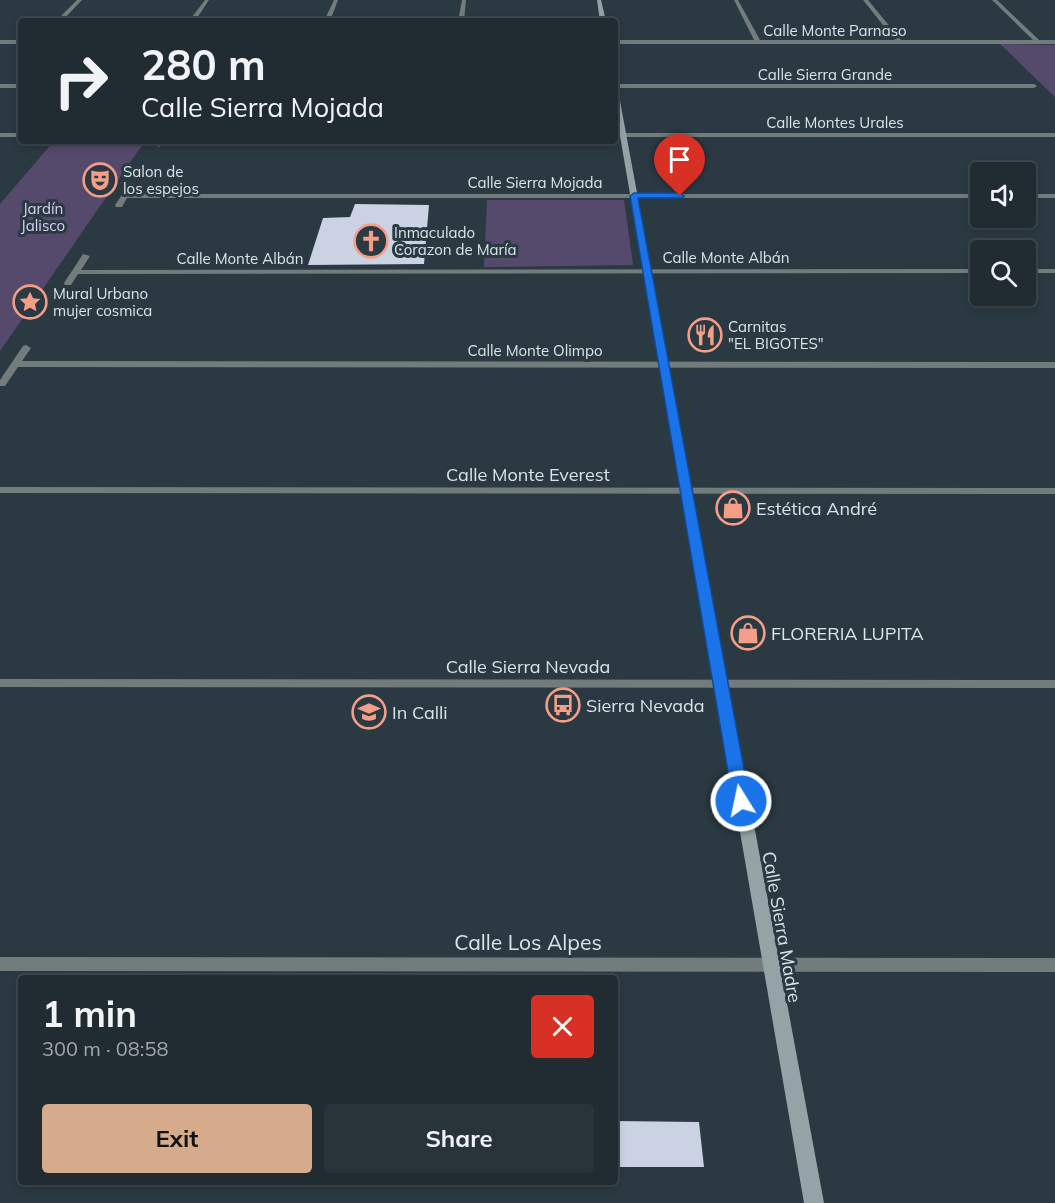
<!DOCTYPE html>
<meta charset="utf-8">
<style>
:root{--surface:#202b32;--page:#28333a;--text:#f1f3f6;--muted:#a2a7ac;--line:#3d474d;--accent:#d6ab8b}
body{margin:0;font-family:Mulish,sans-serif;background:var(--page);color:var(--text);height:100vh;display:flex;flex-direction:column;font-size:22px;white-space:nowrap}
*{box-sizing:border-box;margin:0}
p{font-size:20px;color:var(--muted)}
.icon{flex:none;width:33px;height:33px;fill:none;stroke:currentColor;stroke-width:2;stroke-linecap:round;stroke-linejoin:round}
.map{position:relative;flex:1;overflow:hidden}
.side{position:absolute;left:18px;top:975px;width:600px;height:210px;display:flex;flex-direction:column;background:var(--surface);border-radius:6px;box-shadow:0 3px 9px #0003,0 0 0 2px var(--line)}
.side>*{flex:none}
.banner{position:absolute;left:18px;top:18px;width:600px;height:126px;border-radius:6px;box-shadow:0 3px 9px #0003,0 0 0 2px var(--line);background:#202b32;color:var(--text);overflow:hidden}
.controls{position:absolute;left:970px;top:162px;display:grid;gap:12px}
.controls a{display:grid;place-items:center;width:66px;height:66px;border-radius:6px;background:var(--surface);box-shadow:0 3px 9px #0003,0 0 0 2px var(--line);font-size:30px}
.pin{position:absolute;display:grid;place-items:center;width:51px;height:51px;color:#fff;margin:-62px -26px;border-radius:50% 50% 50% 0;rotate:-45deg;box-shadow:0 0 6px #0007}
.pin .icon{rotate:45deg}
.me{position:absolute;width:66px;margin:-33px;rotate:350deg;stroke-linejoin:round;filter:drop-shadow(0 0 4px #0008)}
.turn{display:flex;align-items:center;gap:21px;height:126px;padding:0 24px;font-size:27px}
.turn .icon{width:78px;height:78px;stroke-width:2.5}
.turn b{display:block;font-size:42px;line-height:51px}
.round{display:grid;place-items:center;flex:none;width:63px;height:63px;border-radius:6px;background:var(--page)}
.summary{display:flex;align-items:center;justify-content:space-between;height:102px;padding:0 24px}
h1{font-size:36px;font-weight:700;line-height:45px}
.cta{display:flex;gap:12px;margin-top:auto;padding:12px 24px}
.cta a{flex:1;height:69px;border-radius:6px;background:var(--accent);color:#111;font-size:24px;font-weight:700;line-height:69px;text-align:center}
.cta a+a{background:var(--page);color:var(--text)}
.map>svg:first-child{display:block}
.green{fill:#564a6c}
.building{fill:#cad2e3}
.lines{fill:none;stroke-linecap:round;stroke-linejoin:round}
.street{fill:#737c7d;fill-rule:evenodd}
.secondary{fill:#94a3a5;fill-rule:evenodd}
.route{fill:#1a73e8;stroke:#114b97;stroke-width:1.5}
.labels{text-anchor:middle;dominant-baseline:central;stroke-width:6;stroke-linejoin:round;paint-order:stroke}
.far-street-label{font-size:15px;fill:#dae3e9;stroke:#2a3942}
.far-poi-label{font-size:15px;fill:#dae3e9;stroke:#2a3942;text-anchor:start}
.far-park-label{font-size:15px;fill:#dbcef7;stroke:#2a3942}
.street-label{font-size:18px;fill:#dae3e9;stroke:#2a3942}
.poi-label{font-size:18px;fill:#dae3e9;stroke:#2a3942;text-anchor:start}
.near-street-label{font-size:21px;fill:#dae3e9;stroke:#2a3942}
</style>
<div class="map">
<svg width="1055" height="1203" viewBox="0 0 1055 1203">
<rect width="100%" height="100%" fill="#2a3942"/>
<path class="green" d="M1000,44l55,1v52z
M54,141h91l-145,210v-147z
M487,200h137l9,65 -149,2z"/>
<path class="building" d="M355,204l74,1 -5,59 -116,1 15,-47 27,-1z
M615,1121l84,1 5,45h-89z"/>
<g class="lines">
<path class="street" d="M77,0h5l-20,21h-6z
M205,0h4l-14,21h-6z
M334,0h4l-8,21h-6z
M462,0h4l-2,21h-6z
M734,0h4l22,40h135l-32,-40h5l33,40h132l-41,-40h5l42,40h16v4h-440v-4h139z
M0,40h21v4h-21z
M0,84h21v4h-21z
M615,84h419l3,2 -3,2h-419z
M0,133h21v4h-21z
M615,133h440v4h-440z
M33,141h7l-6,4 -3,-2z
M159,141h6l-6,6 -3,-2z
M130,183l7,2 -7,9h851v4h-854l-5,9h-6l-1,-2z
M1026,194h29v4h-29z
M83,254l7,2 -9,14 900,-1v4l-903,1 -7,11h-6l-1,-2z
M1026,269h29v4h-29z
M26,345l5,3 -9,13 1033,1v6l-1037,-1 -13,19h-5v-6l23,-34z
M0,487l1055,1v6l-1055,-1z
M0,679l1055,1v8l-1055,-1z
M0,957l1055,1v14l-1055,-1z"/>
<path class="secondary" d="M597,0h4l5,21h-6z
M615,88l3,2 206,1113h-20l-189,-1096z"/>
</g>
<path class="route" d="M680,193l4,3 -1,2h-45l112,603 -3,4h-11l-3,-4 -103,-605 4,-3z"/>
<defs>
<symbol id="theatre-ring" viewBox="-11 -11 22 22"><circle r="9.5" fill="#2a3942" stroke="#f49e87" stroke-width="1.5"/><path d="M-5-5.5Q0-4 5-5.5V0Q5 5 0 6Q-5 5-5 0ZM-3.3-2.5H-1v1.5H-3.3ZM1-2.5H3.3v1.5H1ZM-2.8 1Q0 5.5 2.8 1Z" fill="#f49e87"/></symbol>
<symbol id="church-ring" viewBox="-11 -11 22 22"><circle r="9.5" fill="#2a3942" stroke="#f49e87" stroke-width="1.5"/><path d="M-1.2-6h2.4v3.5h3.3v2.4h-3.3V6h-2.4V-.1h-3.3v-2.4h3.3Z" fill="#f49e87"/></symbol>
<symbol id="sight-ring" viewBox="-11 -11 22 22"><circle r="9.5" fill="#2a3942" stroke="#f49e87" stroke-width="1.5"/><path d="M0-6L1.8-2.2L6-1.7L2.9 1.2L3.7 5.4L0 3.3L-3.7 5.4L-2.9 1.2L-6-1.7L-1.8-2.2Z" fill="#f49e87"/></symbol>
<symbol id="restaurant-ring" viewBox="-11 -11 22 22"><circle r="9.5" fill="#2a3942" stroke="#f49e87" stroke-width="1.5"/><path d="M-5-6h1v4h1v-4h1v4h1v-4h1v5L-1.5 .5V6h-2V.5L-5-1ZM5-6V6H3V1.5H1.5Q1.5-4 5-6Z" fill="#f49e87"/></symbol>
<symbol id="shop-ring" viewBox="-11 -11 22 22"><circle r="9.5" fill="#2a3942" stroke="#f49e87" stroke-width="1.5"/><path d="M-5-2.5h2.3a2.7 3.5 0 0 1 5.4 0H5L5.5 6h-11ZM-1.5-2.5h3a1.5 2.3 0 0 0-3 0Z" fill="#f49e87"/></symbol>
<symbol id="bus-ring" viewBox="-11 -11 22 22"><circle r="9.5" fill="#2a3942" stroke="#f49e87" stroke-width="1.5"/><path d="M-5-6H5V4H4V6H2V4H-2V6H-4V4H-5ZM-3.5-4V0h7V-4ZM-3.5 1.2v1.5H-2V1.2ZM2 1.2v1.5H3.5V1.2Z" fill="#f49e87"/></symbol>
<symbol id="school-ring" viewBox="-11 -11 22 22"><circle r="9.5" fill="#2a3942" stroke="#f49e87" stroke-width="1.5"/><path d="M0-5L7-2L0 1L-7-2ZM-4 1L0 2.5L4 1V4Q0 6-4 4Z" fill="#f49e87"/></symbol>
</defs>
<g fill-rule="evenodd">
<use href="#theatre-ring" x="81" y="161" width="38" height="38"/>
<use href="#church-ring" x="352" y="222" width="38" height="38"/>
<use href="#sight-ring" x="11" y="283" width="38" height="38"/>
<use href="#restaurant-ring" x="686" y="316" width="38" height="38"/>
<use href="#shop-ring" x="714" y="489" width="38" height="38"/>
<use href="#shop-ring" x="729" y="614" width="38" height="38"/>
<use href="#bus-ring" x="544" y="686" width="38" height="38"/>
<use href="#school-ring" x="350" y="693" width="38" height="38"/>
</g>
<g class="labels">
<g class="far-street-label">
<text x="835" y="30">Calle Monte Parnaso</text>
<text x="825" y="74">Calle Sierra Grande</text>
<text x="835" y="122">Calle Montes Urales</text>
<text x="535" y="182">Calle Sierra Mojada</text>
<text x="726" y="257">Calle Monte Albán</text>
<text x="240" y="258">Calle Monte Albán</text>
<text x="535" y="350">Calle Monte Olimpo</text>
</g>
<g class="far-poi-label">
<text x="123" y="171">Salon de<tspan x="123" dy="17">los espejos</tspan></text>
<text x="394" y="232">Inmaculado<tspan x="394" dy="17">Corazon de María</tspan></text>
<text x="53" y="293">Mural Urbano<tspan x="53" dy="17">mujer cosmica</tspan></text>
<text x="728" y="326">Carnitas<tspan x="728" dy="17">"EL BIGOTES"</tspan></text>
</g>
<g class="far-park-label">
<text x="43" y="208">Jardín<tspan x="43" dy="17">Jalisco</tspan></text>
</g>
<g class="street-label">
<text x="528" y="474">Calle Monte Everest</text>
<text x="528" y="666">Calle Sierra Nevada</text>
<text transform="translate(782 927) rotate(80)">Calle Sierra Madre</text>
</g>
<g class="poi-label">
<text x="756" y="508">Estética André</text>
<text x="771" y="633">FLORERIA LUPITA</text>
<text x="586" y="705">Sierra Nevada</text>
<text x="392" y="712">In Calli</text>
</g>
<g class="near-street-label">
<text x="528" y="942">Calle Los Alpes</text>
</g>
</g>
</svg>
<div class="controls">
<a><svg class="icon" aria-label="sound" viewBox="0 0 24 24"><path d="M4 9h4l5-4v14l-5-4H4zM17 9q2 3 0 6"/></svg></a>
<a><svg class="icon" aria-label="search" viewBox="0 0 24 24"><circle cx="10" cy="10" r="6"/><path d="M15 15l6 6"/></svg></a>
</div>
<div class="pin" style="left:680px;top:196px;background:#d93025"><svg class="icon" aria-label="arrive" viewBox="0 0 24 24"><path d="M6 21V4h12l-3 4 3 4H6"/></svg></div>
<svg class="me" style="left:741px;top:801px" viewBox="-20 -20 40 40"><circle r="17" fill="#1a73e8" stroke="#fff" stroke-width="3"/><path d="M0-11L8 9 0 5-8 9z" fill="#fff"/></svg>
<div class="banner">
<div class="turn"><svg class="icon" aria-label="right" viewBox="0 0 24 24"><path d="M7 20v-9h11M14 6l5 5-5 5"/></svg><div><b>280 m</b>Calle Sierra Mojada</div></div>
</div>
<section class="side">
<div class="summary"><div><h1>1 min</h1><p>300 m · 08:58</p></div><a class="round" style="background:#d93025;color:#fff"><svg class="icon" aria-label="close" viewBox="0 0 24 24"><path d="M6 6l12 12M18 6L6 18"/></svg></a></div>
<div class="cta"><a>Exit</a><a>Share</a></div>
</section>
</div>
